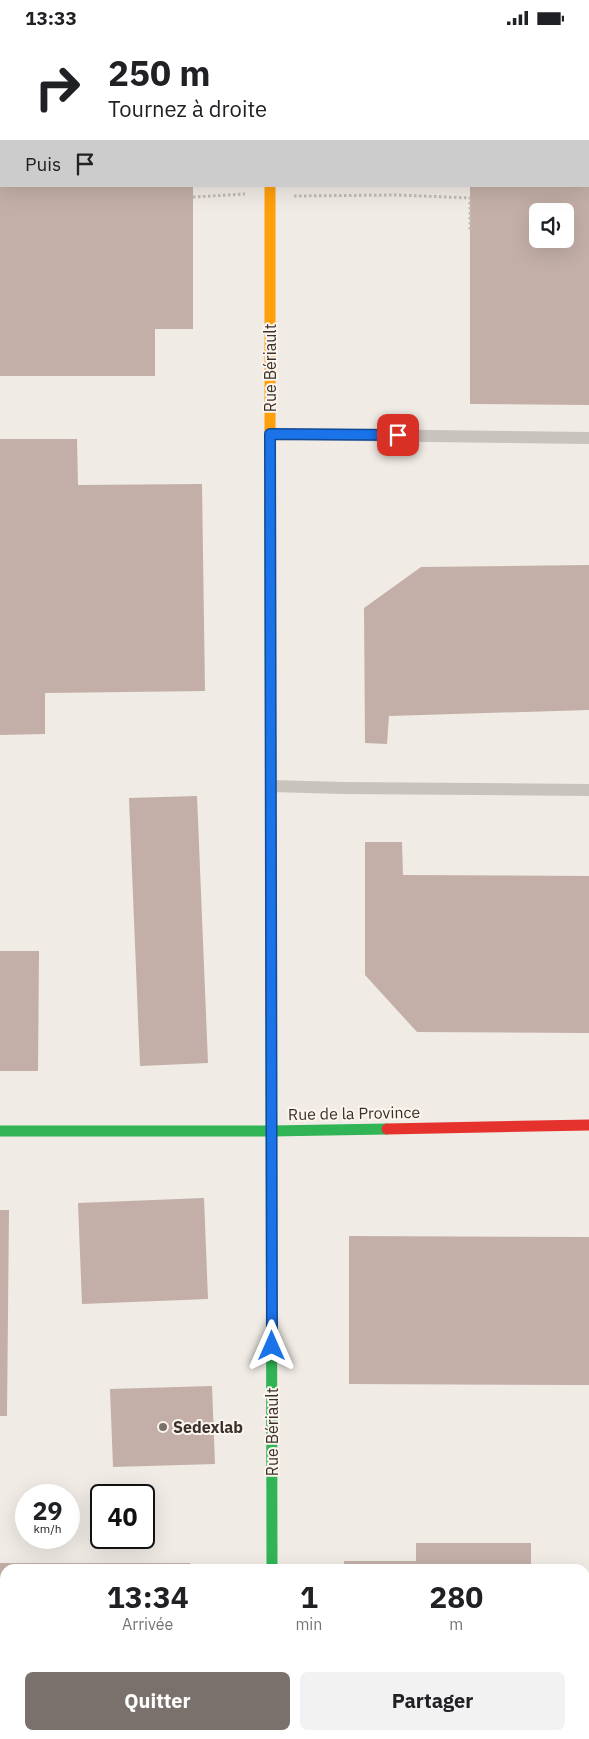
<!DOCTYPE html>
<html lang="fr">
<meta charset="utf-8">
<style>
:root{--surface:#fff;--page:#f2f2f2;--text:#202124;--muted:#757577;--accent:#7a716c}
body{margin:0;font-family:"IBM Plex Sans",sans-serif;background:var(--page);color:var(--text);height:100vh;display:flex;flex-direction:column;font-size:19px;white-space:nowrap}
*{box-sizing:border-box;margin:0}
p{font-size:16px;color:var(--muted)}
.icon{flex:none;width:28px;height:28px;fill:none;stroke:currentColor;stroke-width:2;stroke-linecap:round;stroke-linejoin:round}
.map{position:relative;flex:1;overflow:hidden}
.side{position:absolute;left:0px;top:1529px;width:590px;height:176px;display:flex;flex-direction:column;background:var(--surface);border-radius:15px 15px 0 0;box-shadow:0 5px 20px #0002}
.side>*{flex:none}
.hud{position:absolute;left:0px;top:0px;width:590px;height:152px;box-shadow:0 5px 20px #0002;background:#fff;color:var(--text);overflow:hidden}
.fabs{position:absolute;left:529px;top:168px;display:grid;gap:10px}
.fabs a{display:grid;place-items:center;width:45px;height:45px;border-radius:8px;background:var(--surface);box-shadow:0 5px 20px #0002;font-size:25px}
.speed{position:absolute;left:15px;top:1449px;display:flex;gap:10px;font-size:25px;font-weight:700;text-align:center}
.speed>*{display:grid;place-content:center;width:65px;height:65px;border-radius:50%;background:var(--surface);box-shadow:0 5px 20px #0002;line-height:1}
.speed small{font-size:12px;font-weight:400}
.speed .limit{border:2px solid #111;border-radius:8px;background:#fff;color:#111}
.pin{position:absolute;display:grid;place-items:center;width:42px;height:42px;color:#fff;margin:-21px;border-radius:10px;box-shadow:0 2px 8px #0006}
.me{position:absolute;width:55px;margin:-28px;rotate:0deg;stroke-linejoin:round;filter:drop-shadow(0 0 4px #0008)}
.turn{display:flex;align-items:center;gap:18px;height:105px;padding:0 25px;font-size:22px}
.turn .icon{width:65px;height:65px;stroke-width:2.5}
.turn b{display:block;font-size:35px;line-height:42px}
.then{display:flex;align-items:center;height:48px;padding:0 25px;background:#0003;gap:10px;font-size:19px}
.eta{display:flex;justify-content:space-evenly;align-items:center;height:85px;text-align:center}
.eta b{font-size:30px;font-weight:700;line-height:35px}
.cta{display:flex;gap:10px;margin-top:auto;padding:10px 25px}
.cta a{flex:1;height:58px;border-radius:8px;background:var(--accent);color:#fff;font-size:20px;font-weight:700;line-height:58px;text-align:center}
.cta a+a{background:var(--page);color:var(--text)}
.status{display:flex;justify-content:space-between;align-items:center;height:35px;padding:0 25px;background:var(--surface);direction:ltr}
.status svg{height:14px;fill:currentColor}
.map>svg:first-child{display:block}
.building{fill:#c3afa7;fill-rule:evenodd}
.lines{fill:none;stroke-linecap:round;stroke-linejoin:round}
.path{stroke:#c2bbb6;stroke-width:3;stroke-dasharray:2.5 2.5;stroke-linecap:butt}
.lane{stroke:#c9c3be;stroke-width:12}
.street{stroke:#c9c3be;stroke-width:25}
.fast{stroke:#30b455;stroke-width:11}
.slow{stroke:#ff9f0a;stroke-width:11}
.jam{stroke:#e5322d;stroke-width:11}
.route-casing{stroke:#114b97;stroke-width:12}
.route{stroke:#1a73e8;stroke-width:9}
.poi-dot{fill:#7a716c;stroke:#fbf5ee;stroke-width:2}
.labels{text-anchor:middle;dominant-baseline:central;stroke-width:4;stroke-linejoin:round;paint-order:stroke}
.street-label{font-size:16px;fill:#3b302b;stroke:#fbf5ee}
.poi-label{font-size:16px;font-weight:bold;fill:#3b302b;stroke:#fbf5ee;text-anchor:start}
</style>
<div class="status"><b>13:33</b><svg viewBox="0 0 49 12"><path d="M0 12V9h3v3zM5 12V6h3v6zM10 12V3h3v9zM15 12V0h3v12zM26 1h20v11H26zM47 4h2v5h-2z"/></svg></div>
<div class="map">
<svg width="589" height="1704" viewBox="0 0 589 1704">
<rect width="100%" height="100%" fill="#f0ebe5"/>
<path class="building" d="M0,151h193v143h-38v47h-155z
M470,151h119v219l-119,-1zM538,176h27v28h-27z
M0,404h77l1,46 124,-1 3,207 -160,2v41l-45,1z
M589,530v145l-200,6 -2,28 -22,-1 -1,-135 57,-41z
M197,761l11,267 -68,3 -11,-268z
M365,807h37l1,33 186,1v157l-172,-1 -52,-57z
M0,916h39l-1,120h-38z
M204,1163l4,101 -126,5 -4,-101z
M0,1175h9l-2,206h-7z
M349,1201l240,1v148l-240,-1z
M212,1351l3,78 -102,3 -3,-78z
M416,1508h115v26h-187v-8h72z
M0,1528h190v6h-185v166h186v4h-191z
M343,1700h164v4h-164z"/>
<g class="lines">
<path class="path" d="M294,161l103,-1 73,3v33
M193,162l52,-3"/>
<path class="lane" d="M270,399l319,4
M271,751l72,2 246,2"/>
<path class="street" d="M270,0v1
M273,1700v4"/>
<path class="fast" d="M270,471l1,392
M271,980l1,554
M0,1096h271l116,-2"/>
<path class="slow" d="M270,151v320"/>
<path class="jam" d="M271,863v117
M387,1094l202,-4"/>
</g>
<g class="lines">
<defs>
<path id="route" d="M272,1311l-2,-912 128,1"/>
</defs>
<use href="#route" class="route-casing"/>
<use href="#route" class="route"/>
</g>
<circle class="poi-dot" cx="163" cy="1392" r="5"/>
<g class="labels">
<g class="street-label">
<text transform="translate(270 333) rotate(-90)">Rue Bériault</text>
<text transform="translate(354 1078) rotate(-1)">Rue de la Province</text>
<text transform="translate(272 1397) rotate(-90)">Rue Bériault</text>
</g>
<g class="poi-label">
<text x="173" y="1392">Sedexlab</text>
</g>
</g>
</svg>
<div class="fabs">
<a><svg class="icon" aria-label="sound" viewBox="0 0 24 24"><path d="M4 9h4l5-4v14l-5-4H4zM17 9q2 3 0 6"/></svg></a>
</div>
<div class="speed"><div>29<small>km/h</small></div><div class="limit">40</div></div>
<div class="pin" style="left:398px;top:400px;background:#d93025"><svg class="icon" aria-label="arrive" viewBox="0 0 24 24"><path d="M6 21V4h12l-3 4 3 4H6"/></svg></div>
<svg class="me" style="left:272px;top:1311px" viewBox="-20 -20 40 40"><path d="M0-17L14 15 0 8-14 15z" fill="#1a73e8" stroke="#fff" stroke-width="4"/></svg>
<div class="hud">
<div class="turn"><svg class="icon" aria-label="right" viewBox="0 0 24 24"><path d="M7 20v-9h11M14 6l5 5-5 5"/></svg><div><b>250 m</b>Tournez à droite</div></div>
<div class="then">Puis<svg class="icon" aria-label="arrive" viewBox="0 0 24 24"><path d="M6 21V4h12l-3 4 3 4H6"/></svg></div>
</div>
<section class="side">
<div class="eta">
<div><b>13:34</b><p>Arrivée</p></div>
<div><b>1</b><p>min</p></div>
<div><b>280</b><p>m</p></div>
</div>
<div class="cta"><a>Quitter</a><a>Partager</a></div>
</section>
</div>
